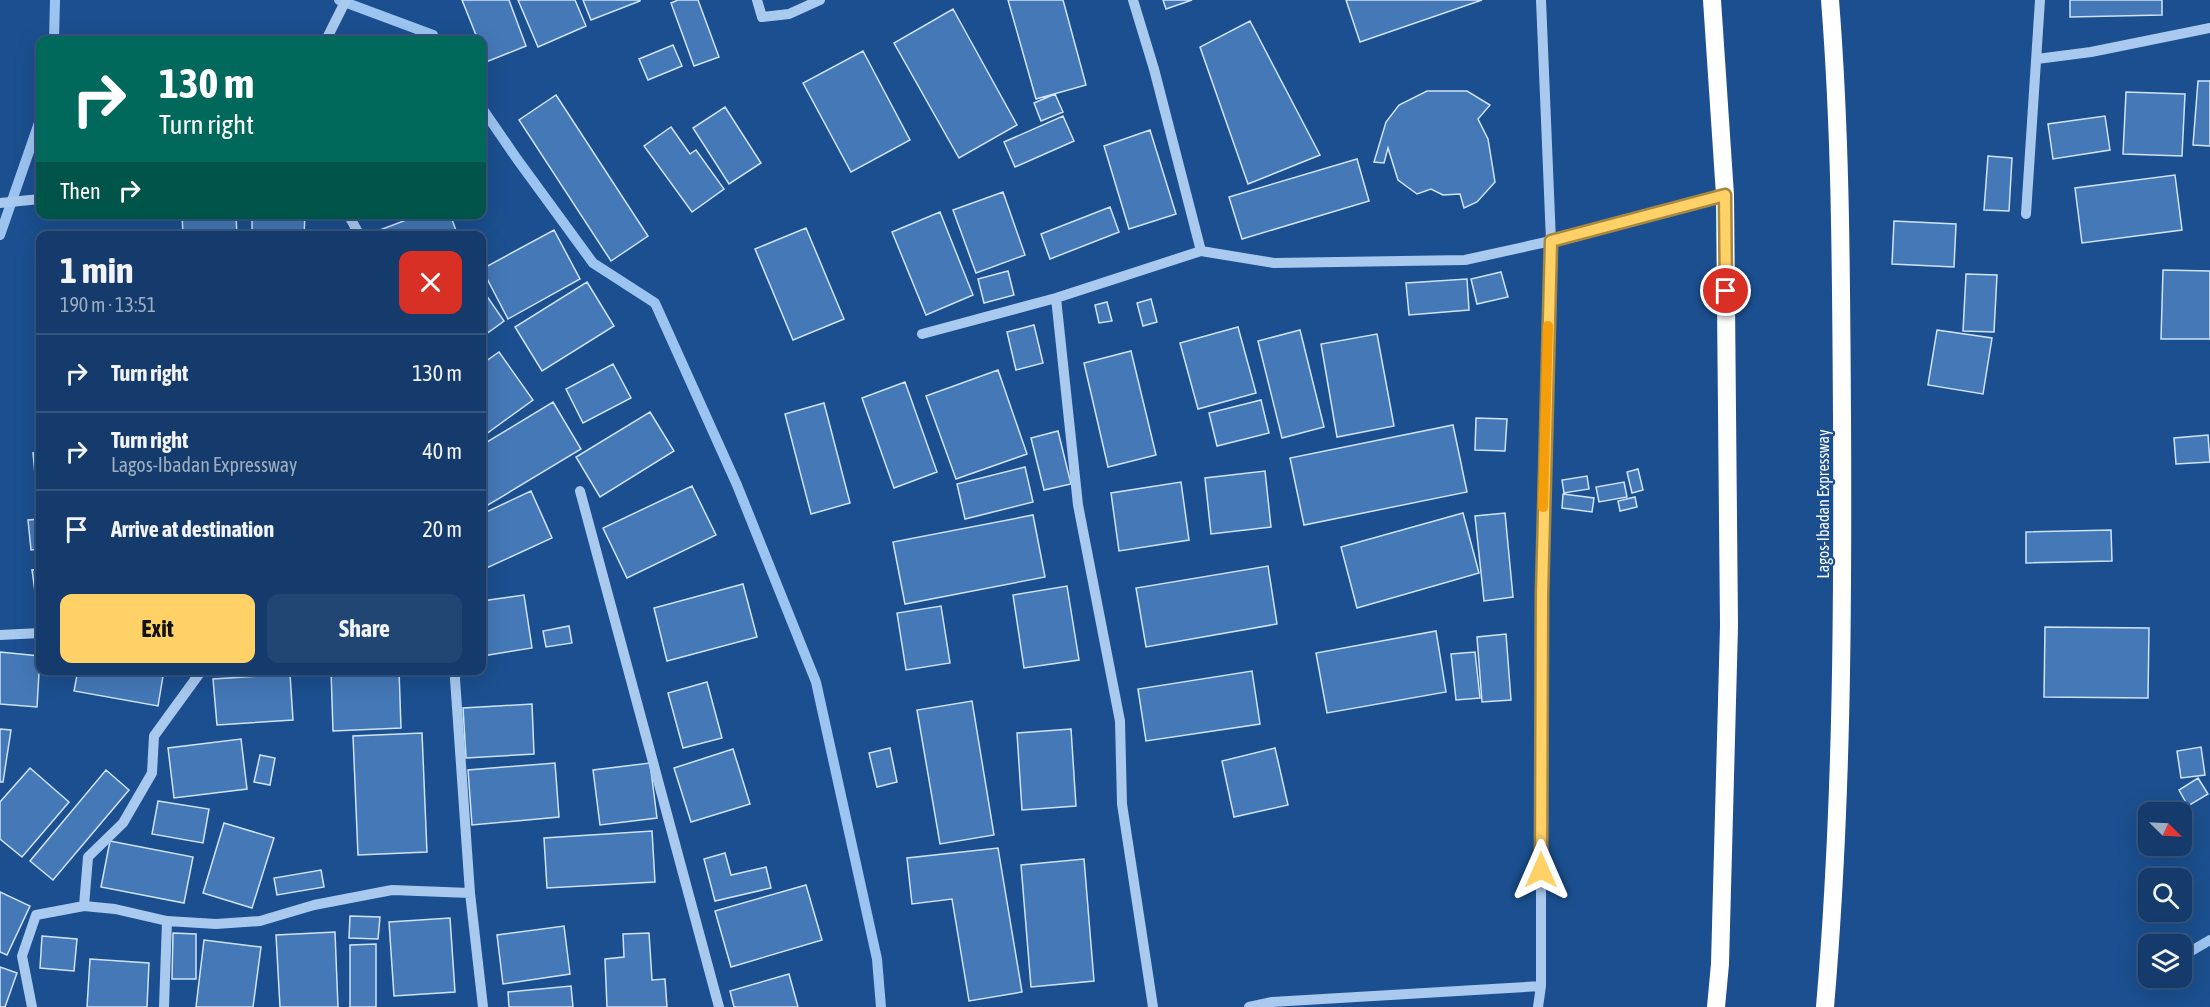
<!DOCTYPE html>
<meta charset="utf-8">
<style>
:root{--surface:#143b6b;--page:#214673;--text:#f1f3f6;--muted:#9dadc1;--line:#33557e;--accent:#ffd166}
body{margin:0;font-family:"Asap Condensed",sans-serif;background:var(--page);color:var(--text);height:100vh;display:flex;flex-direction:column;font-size:22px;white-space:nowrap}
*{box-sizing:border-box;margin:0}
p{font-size:20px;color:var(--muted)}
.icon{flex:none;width:33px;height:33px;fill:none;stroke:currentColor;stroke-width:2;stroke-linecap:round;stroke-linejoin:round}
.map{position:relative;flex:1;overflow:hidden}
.panel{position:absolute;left:36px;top:231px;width:450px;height:444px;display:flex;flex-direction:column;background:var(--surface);border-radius:12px;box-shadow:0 6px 24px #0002,0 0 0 2px var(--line)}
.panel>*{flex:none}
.guide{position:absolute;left:36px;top:36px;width:450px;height:183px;border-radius:12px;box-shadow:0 6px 24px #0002,0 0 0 2px var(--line);background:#00695c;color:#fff;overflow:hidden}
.needle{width:39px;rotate:114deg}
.controls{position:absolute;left:2138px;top:802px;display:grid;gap:12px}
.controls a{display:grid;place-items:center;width:54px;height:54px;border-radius:12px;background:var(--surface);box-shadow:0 6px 24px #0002,0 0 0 2px var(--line);font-size:30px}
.pin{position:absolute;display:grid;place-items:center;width:51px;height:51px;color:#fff;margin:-26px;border:3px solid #fff;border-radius:50%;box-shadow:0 2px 6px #0007}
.me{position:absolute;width:66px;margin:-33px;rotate:0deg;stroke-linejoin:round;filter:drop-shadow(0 0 4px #0008)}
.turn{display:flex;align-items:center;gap:21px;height:126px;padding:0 24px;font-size:27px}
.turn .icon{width:78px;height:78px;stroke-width:2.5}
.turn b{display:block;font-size:42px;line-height:51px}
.then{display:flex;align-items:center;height:57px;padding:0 24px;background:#0003;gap:12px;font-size:22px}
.round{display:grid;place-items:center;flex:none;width:63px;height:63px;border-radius:12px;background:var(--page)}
.head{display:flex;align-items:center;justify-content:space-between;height:102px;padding:0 24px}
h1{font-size:36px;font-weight:700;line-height:45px}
.button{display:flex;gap:12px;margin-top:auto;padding:12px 24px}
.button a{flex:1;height:69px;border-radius:12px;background:var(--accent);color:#111;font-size:24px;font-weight:700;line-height:69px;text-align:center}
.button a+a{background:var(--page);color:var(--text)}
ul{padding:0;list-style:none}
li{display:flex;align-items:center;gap:18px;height:78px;padding:0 24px;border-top:2px solid var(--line)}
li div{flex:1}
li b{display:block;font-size:22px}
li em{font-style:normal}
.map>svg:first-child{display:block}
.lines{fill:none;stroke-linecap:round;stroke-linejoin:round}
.stream{stroke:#9cc4f0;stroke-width:10}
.building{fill:#4478b7;stroke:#cfe3fa;stroke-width:1.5}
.minor{stroke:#a9c9ee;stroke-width:10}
.highway{stroke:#fff;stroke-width:18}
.route-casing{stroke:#a68842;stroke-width:15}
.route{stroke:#ffd166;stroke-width:10}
.slow{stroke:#f59e0b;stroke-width:10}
.labels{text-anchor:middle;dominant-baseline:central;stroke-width:4.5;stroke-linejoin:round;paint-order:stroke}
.street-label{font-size:16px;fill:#fff;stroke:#1b4f8f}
</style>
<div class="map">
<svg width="2210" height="1007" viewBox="0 0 2210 1007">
<rect width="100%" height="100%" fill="#1b4f8f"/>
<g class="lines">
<path class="stream" d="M339,0l94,35 3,5
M54,40l1,-40
M482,108l35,51 76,104 62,40 82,182 79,197 61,277 4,48
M0,235l40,-115
M2181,957l29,-17"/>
</g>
<path class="building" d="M462,0h47l17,46 -40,16 -4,-11v-11h-4z
M518,0h57l11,26 -48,21z
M583,0h57v1l-49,19z
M678,0h20l21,57 -25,9 -23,-63z
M1008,0h55l23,85 -50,14z
M1163,0h29l-26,9z
M1346,0h136l-122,42z
M2070,0h92v15l-92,2z
M953,9l64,116 -58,33 -65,-115z
M1250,21l70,134 -72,29 -48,-137z
M673,45l9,21 -34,14 -9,-21z
M863,51l47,89 -59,32 -48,-89z
M2198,81h12v65l-17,-1z
M1427,91h40l23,14 -12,14 10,20 7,43 -18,20 -13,6 -4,-14 -17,1 -12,-6 -14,5 -19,-14 -10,-32 -4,15 -10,-1 12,-40 13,-17z
M2126,92l59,2 -3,62 -59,-2z
M1055,94l8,18 -22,9 -7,-18z
M556,95l92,141 -37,25 -92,-141z
M725,107l36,56 -32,21 -36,-56z
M1063,116l11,25 -59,26 -11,-25z
M2105,116l5,34 -57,9 -5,-35z
M671,127l19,27 6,-4 28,39 -32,23 -48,-66z
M1150,130l26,84 -47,15 -25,-83z
M1988,156l24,2 -3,53 -25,-1z
M1357,159l12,42 -127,38 -13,-42z
M2175,175l7,55 -100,13 -7,-55z
M1003,192l22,63 -49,18 -23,-63z
M1110,207l9,25 -69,27 -9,-25z
M940,212l33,83 -47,20 -34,-83z
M182,214h54l1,22h-54z
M252,214h53l-1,22h-52z
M422,214h28l8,22h-94z
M1894,221l62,3 -2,43 -62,-3z
M806,228l38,91 -51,21 -38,-91z
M554,230l26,49 -72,40 -26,-50z
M2163,270l47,1v68h-49z
M1008,271l6,24 -30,8 -6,-24z
M1501,272l7,25 -31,7 -6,-25z
M1966,274l31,1 -3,57 -31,-1z
M1467,279l2,31 -60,5 -3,-32z
M587,282l27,44 -72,45 -27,-44z
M482,289l22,32 -22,16z
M1151,299l6,23 -14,4 -6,-23z
M1107,302l5,19 -13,2 -4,-18z
M1034,325l9,38 -27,7 -9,-38z
M1238,327l18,66 -58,16 -18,-66z
M1300,330l24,97 -42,11 -24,-97z
M1937,330l55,8 -9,56 -55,-9z
M1377,334l17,92 -57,11 -16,-93z
M1131,351l25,104 -48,12 -24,-104z
M499,352l34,48 -51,37v-73z
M613,364l18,34 -48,25 -17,-34z
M998,370l29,84 -71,25 -30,-83z
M905,382l32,90 -43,16 -32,-90z
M1261,400l8,33 -52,13 -8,-33z
M553,402l28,47 -93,56 -6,-11v-49z
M824,403l26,100 -39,11 -26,-100z
M650,412l24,39 -74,46 -24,-40z
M1476,418l31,1 -2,32 -30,-1z
M1453,425l14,67 -163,33 -14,-67z
M1058,431l13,53 -27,6 -13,-52z
M2208,435l2,27 -34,2 -2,-26z
M40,452v53l-2,1 -5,-53z
M1025,467l8,35 -68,17 -8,-35z
M1638,469l5,21 -11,3 -5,-21z
M1265,471l6,56 -60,7 -6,-56z
M1587,476l2,13 -25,4 -2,-13z
M1181,482l8,58 -70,11 -8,-58z
M1624,482l3,15 -28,5 -3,-15z
M692,486l24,49 -89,43 -24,-50z
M531,491l21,47 -70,32v-56z
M1563,494l31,4 -2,14 -30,-4z
M1635,497l2,10 -17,4 -2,-10z
M1463,513l16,60 -122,35 -16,-61z
M1505,513l8,84 -29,4 -9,-85z
M1033,515l12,62 -140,27 -12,-62z
M40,519v30l-9,1 -3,-30z
M2111,530l1,31 -86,2v-31z
M1268,566l9,58 -131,23 -10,-59z
M40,569v59l-8,-58z
M743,584l14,53 -90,24 -13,-53z
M1067,586l12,74 -55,8 -11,-73z
M524,595l8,53 -50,8v-55z
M941,606l9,57 -44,7 -9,-57z
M569,626l3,17 -26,4 -3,-16z
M2045,627l104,1 -1,70 -104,-1z
M1436,631l10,61 -119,21 -11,-60z
M1506,634l5,66 -29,2 -5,-65z
M0,652l40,4 -3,51 -37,-3z
M1475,652l5,46 -24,2 -5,-46z
M78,670h86l-6,36 -84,-15z
M331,670h68l2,58 -68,3z
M1252,671l8,53 -114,17 -8,-52z
M290,674l3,46 -76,5 -4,-46z
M707,682l15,56 -39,10 -15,-55z
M972,701l22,134 -54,9 -23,-134z
M532,704l2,50 -68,4 -3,-50z
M0,729l11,1 -8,52h-3z
M1071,729l5,77 -54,4 -5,-77z
M422,733l5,119 -69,3 -5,-119z
M241,739l6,50 -73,9 -6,-50z
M2201,747l4,28 -24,3 -4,-27z
M890,748l7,34 -20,5 -8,-34z
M1275,748l13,57 -54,12 -12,-56z
M733,749l17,55 -59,18 -17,-54z
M260,755l15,3 -5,27 -16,-3z
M555,763l4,54 -87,8 -4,-55z
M650,763l7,55 -57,7 -7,-55z
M30,768l39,34 -47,55 -22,-18v-37z
M106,770l23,20 -76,90 -23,-19z
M2198,778l10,16 -20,12 -9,-16z
M158,801l51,8 -6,34 -51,-9z
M224,823l50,15 -22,70 -49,-15z
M652,831l3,51 -108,6 -3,-50z
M110,841l83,16 -9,46 -83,-16z
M998,848l24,144 -53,9 -17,-102 -40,5 -5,-46z
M725,853l6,22 35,-8 5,21 -56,13 -11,-42z
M1084,859l10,122 -63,6 -10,-122z
M321,870l3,17 -47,8 -3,-17z
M806,885l16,55 -91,27 -16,-56z
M0,892l30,14 -23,49 -7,-3z
M350,916l30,1 -2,22 -29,-1z
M450,918l5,74 -61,4 -5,-74z
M564,926l6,48 -67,10 -6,-49z
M335,932l3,75h-58l-4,-72z
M173,933l23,1v45h-24z
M649,933l3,47 13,-1 2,28h-60l-2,-48 19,-2 -1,-23z
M42,936l35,3 -3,32 -34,-3z
M204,940l57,7 -8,60h-57z
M376,944v63h-26v-62z
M90,959l59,4 -2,44h-60z
M0,967l17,6 -12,34h-5z
M789,974l9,33h-64l-4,-16z
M571,986l2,21h-64l-1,-15z"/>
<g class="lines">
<path class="minor" d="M757,0l5,17 27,-3 31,-14
M1133,0l21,69 47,182
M326,40l20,-40
M2037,59l54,-7 119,-24
M0,203l40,-4
M348,214l12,22
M2026,214l14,-214
M1056,298l22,207 42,216 2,83 31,203
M922,334l134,-36 145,-47 73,12 191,-3 86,-19 174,-46
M580,491l139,516
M0,635l40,-2
M456,670l-1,9 15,214 13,114
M84,906l4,-49 35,-34 29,-50 2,-37 48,-66
M32,1007l-10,-51 14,-41 48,-9 31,3 52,12 49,3 44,-3 54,-16 78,-15 78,3
M164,1007l3,-86
M1249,1007l23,-5 269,-16
M1538,1007l3,-21v-347l4,-225 6,-173 -10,-241"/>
<path class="highway" d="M1712,0l13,195 4,431 -9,338 -4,43
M1825,1007c17,-197 18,-395 17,-592 -1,-138 -1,-277 -12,-415"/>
</g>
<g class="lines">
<defs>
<path id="route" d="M1541,870l1,-276 9,-353 174,-46 1,96"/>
</defs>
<use href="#route" class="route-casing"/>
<use href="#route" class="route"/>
<path class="slow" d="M1543,507l5,-181"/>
</g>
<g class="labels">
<g class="street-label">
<text transform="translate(1823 504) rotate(-90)">Lagos-Ibadan Expressway</text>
</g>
</g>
</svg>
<div class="controls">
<a><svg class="needle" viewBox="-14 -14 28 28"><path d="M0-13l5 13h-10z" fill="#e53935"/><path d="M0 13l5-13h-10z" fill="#9dadc1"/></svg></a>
<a><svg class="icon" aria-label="search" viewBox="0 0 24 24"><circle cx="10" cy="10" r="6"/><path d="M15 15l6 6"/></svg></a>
<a><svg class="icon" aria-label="layers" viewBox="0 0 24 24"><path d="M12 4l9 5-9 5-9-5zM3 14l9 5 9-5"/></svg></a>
</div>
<div class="pin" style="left:1726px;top:291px;background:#d93025"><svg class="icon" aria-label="arrive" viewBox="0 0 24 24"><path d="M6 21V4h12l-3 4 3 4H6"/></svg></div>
<svg class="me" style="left:1541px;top:870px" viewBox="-20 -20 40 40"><path d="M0-17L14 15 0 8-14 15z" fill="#ffd166" stroke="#fff" stroke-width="4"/></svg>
<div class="guide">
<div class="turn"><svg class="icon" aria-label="right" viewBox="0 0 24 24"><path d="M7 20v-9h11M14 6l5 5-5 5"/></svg><div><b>130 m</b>Turn right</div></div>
<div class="then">Then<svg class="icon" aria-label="right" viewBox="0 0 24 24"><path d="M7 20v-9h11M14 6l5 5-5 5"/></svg></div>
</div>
<section class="panel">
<div class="head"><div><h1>1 min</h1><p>190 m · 13:51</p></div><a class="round" style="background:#d93025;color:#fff"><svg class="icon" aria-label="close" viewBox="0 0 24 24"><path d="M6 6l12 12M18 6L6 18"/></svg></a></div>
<ul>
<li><svg class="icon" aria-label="right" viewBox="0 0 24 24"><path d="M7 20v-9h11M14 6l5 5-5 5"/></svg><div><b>Turn right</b></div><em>130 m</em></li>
<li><svg class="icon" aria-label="right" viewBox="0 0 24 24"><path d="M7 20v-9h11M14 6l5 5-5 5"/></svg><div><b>Turn right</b><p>Lagos-Ibadan Expressway</p></div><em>40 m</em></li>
<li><svg class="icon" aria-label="arrive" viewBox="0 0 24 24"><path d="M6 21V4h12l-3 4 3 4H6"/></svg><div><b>Arrive at destination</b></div><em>20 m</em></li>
</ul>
<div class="button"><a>Exit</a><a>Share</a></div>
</section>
</div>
